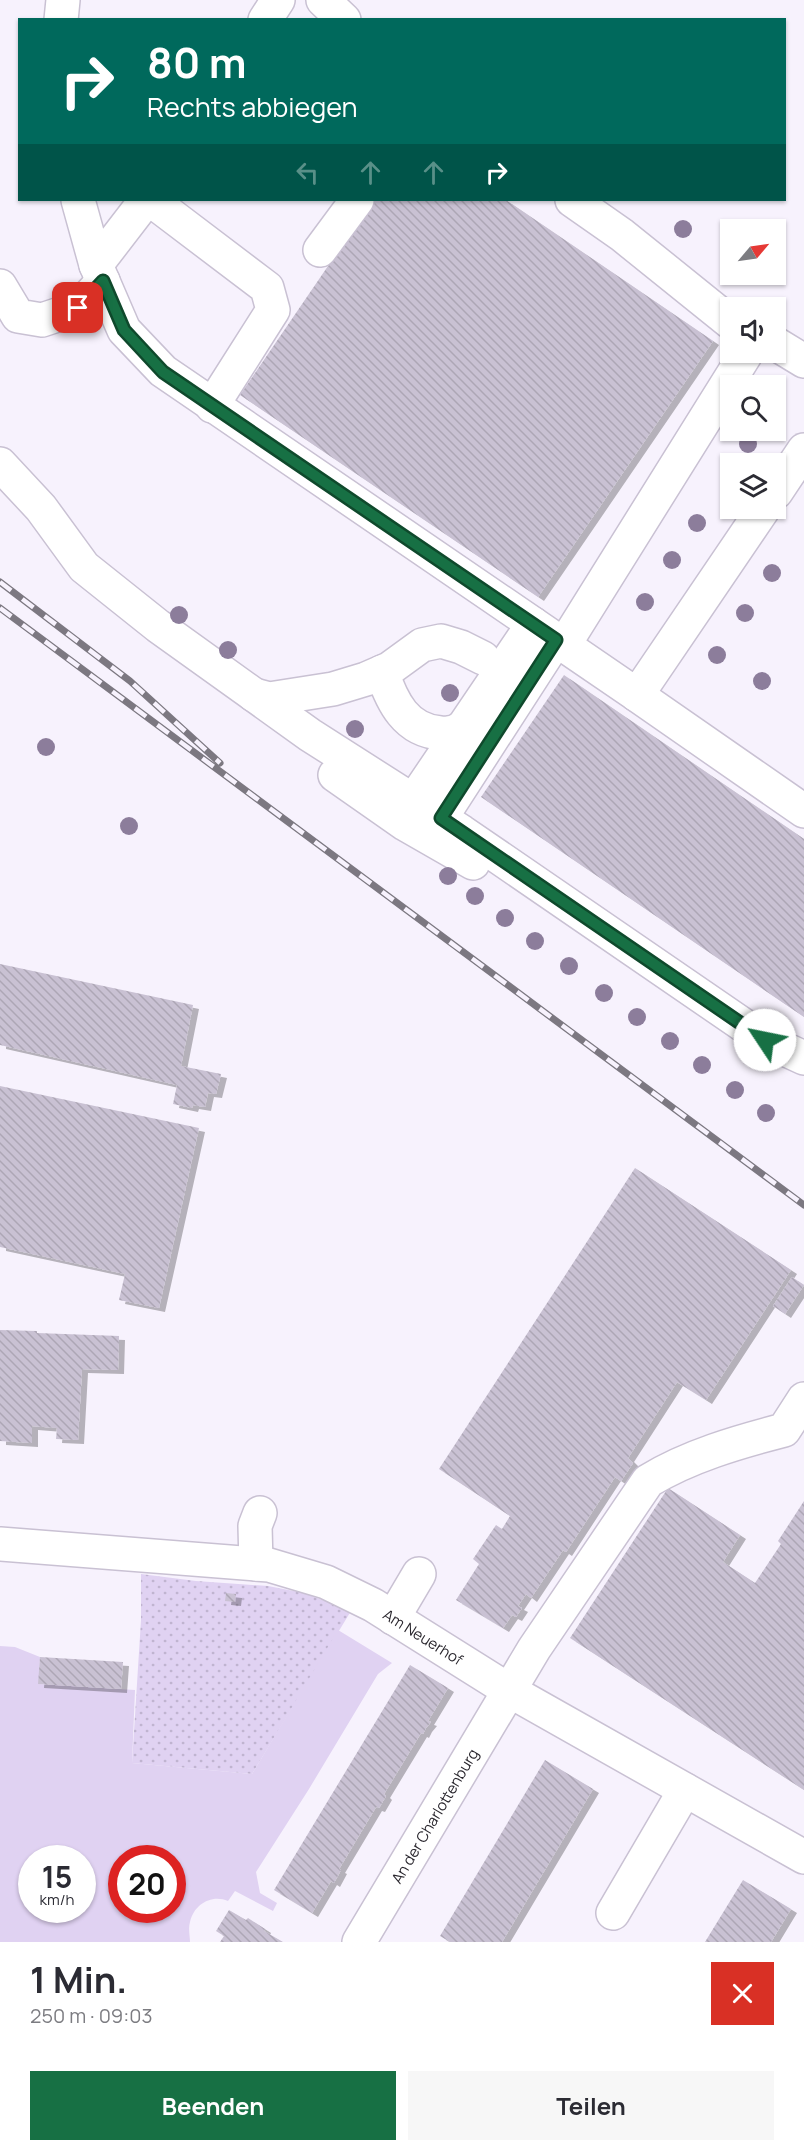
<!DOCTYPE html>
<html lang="de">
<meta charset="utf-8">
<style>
:root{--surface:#fff;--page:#f7f7f7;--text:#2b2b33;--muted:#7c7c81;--accent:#177044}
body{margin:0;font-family:Manrope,sans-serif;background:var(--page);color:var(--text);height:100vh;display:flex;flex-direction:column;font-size:22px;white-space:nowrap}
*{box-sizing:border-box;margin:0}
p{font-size:20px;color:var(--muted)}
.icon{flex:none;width:33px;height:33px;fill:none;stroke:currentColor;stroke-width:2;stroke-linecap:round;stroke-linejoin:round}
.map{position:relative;height:1942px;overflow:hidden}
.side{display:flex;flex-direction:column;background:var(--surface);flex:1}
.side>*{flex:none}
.guide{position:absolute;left:18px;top:18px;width:768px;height:183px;border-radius:0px;box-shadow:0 2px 4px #0004;background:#00695c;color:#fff;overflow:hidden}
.needle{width:39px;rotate:61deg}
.fabs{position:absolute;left:720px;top:219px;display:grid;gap:12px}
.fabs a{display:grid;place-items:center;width:66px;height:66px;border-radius:0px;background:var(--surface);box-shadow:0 2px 4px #0004;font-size:30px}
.speed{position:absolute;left:18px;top:1845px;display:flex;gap:12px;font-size:30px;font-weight:700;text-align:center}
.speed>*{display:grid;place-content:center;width:78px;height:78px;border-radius:50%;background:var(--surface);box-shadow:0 2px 4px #0004;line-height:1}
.speed small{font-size:15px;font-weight:400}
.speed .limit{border:9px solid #d22;background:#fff;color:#111}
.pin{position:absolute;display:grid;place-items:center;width:51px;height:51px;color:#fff;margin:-26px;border-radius:12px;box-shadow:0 3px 9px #0006}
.me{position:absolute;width:66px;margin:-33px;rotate:304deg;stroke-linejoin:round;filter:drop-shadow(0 0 4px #0008)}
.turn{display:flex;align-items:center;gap:21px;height:126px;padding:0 30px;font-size:27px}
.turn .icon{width:78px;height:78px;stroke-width:2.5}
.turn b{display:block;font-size:42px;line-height:51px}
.lanes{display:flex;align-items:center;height:57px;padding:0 30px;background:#0003;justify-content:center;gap:30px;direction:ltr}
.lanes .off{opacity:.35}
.round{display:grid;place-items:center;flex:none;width:63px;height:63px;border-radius:0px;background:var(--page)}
.head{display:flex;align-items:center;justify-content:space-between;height:102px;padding:0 30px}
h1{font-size:36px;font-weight:700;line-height:45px}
.primary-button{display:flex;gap:12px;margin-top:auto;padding:12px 30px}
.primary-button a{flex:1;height:69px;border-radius:0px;background:var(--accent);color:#fff;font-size:24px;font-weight:700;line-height:69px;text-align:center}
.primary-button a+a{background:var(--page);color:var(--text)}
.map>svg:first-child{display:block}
.park{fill:url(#park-dots)}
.garden{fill:#e0d2f2;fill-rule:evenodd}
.building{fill:url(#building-back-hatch);filter:url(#shadow)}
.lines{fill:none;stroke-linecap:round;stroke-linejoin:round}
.minor-casing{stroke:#c9c1d3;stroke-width:36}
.minor{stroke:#fff;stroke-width:33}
.rail-casing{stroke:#7c7881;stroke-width:7}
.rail{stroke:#f7f2fd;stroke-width:4.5;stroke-dasharray:14;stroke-linecap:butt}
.tree{fill:#8c7d9b}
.route-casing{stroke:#0f492c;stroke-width:15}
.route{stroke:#177044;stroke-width:10}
.labels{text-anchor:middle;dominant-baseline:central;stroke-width:6;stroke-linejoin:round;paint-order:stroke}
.street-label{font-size:15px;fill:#29262d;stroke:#f7f2fd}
</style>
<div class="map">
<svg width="804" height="1942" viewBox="0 0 804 1942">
<defs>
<pattern id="park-dots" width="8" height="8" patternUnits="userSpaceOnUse" patternTransform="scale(1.5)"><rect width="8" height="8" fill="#e0d2f2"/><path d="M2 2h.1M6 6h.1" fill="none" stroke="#c0b4d0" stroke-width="1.8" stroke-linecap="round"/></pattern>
<pattern id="building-back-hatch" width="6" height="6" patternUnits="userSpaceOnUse" patternTransform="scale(1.5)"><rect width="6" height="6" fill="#c9c1d3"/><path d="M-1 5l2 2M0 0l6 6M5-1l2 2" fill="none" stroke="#ada6b5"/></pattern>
<filter id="shadow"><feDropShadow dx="6" dy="4" stdDeviation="0" flood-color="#0004"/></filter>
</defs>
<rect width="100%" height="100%" fill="#f7f2fd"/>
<path class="park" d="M141,1574l55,7 72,5 36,7 47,18 -99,163 -120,-11 9,-143z"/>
<path class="garden" d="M338,1630l54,33 -14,11 -69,115 -53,83 4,21 17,10 -4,8 -38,-20 -7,10c-16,-7 -34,3 -38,21 -2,6 0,14 0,20h-190v-296l15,1 25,10 -1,27 96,6 -3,73 120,11zM32,1858h50v52h-50zM122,1858h50v52h-50z"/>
<path class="building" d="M373,200h133l207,141 -175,256 -298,-202z
M564,675l240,164v178l-323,-220z
M0,964l193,41 -12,61 40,8 -5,20 -8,-1 -3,14 -12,-2 -1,3 -19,-4 4,-19 -177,-40z
M0,1086l199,42 -40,180 -40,-8 6,-26 -125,-27z
M635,1168l156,102 -85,130 -29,-18 -49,76 5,5 -12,18 -6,-4 -49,75 -3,-2 -32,48 -5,-4 -8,12 4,2 -6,9 -4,-2 -9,13 -47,-28 23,-36 -6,-5 23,-34 6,4 8,-13 -71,-47z
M792,1277l12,8 -19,29 -12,-8z
M0,1330l37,1v2l82,3 -1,34 -36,-1 -4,71 -22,-1 1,-11 -25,-2v17l-32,-2z
M668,1488l72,47 -17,27 32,21 26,-39 -3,-3 26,-40v289l-234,-152z
M226,1593l10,1 -1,8 -10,-1z
M40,1657l83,5 -2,27 -83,-5z
M410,1665l38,23 -20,33 3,1 -5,6 -3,6 -2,-1 -37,61 2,2 -7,12 -3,-1 -37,62 2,1 -7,13 -3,-2 -19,32 -38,-23z
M545,1760l48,29 -91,153h-52l-10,-6z
M743,1880l48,29 -20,33h-66z
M229,1910l17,10 2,-2 17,11 -1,2 19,11h-63l4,-6 -8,-5z"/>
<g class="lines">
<defs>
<g id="minor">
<path d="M323,0l21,20"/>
<path d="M61,20l2,-20"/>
<path d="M265,20l13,-20"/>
<path d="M78,200l18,65 28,65 39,41 474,324 127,-187"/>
<path d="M151,200l116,88 6,22 -61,96"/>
<path d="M572,200l50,35 108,87"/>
<path d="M320,250l37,-50"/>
<path d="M96,265l50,-65"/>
<path d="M0,286l18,30 24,4 36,-12 25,-27"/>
<path d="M776,344l28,17"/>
<path d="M0,464l41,44 43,59 74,59 152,109 152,97 303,208 39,18"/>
<path d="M776,492l28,-42"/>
<path d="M564,645l183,-293"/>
<path d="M382,672c10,30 24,59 59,61 8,1 16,-1 22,-6"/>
<path d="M254,695l15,4 64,-10 33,-10 23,-10 33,-24 19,-4 20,6 22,11"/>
<path d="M637,695l167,116"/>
<path d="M335,775l70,49 68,39"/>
<path d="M413,801l120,-177"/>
<path d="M441,818l115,-178"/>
<path id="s1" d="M0,1544l269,21 57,17 47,23 137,86 294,166"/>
<path d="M256,1564l-1,-38 5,-13"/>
<path d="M393,1618l26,-44"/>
<path d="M613,1913l72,-123"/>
<path id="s2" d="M359,1942l175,-293 114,-168c41,-25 90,-39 136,-51l20,-31"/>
</g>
</defs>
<use href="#minor" class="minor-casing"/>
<use href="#minor" class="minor"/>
<defs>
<path id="rail" d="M0,582l130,99 90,82
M0,608l804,597"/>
</defs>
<use href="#rail" class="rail-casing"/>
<use href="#rail" class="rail"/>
</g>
<g class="tree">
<circle cx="683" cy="229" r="9"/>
<circle cx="748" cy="444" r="9"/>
<circle cx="697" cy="523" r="9"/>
<circle cx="672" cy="560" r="9"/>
<circle cx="772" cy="573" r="9"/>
<circle cx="645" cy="602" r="9"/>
<circle cx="745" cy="613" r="9"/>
<circle cx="179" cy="615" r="9"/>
<circle cx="228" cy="650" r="9"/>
<circle cx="717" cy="655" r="9"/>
<circle cx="762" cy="681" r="9"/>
<circle cx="450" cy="693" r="9"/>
<circle cx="355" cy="729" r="9"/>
<circle cx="46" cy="747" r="9"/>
<circle cx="129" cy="826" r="9"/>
<circle cx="448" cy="876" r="9"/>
<circle cx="475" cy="896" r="9"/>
<circle cx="505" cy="918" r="9"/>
<circle cx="535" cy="941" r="9"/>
<circle cx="569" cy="966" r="9"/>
<circle cx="604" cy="993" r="9"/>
<circle cx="637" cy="1017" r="9"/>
<circle cx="670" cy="1041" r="9"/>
<circle cx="702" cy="1065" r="9"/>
<circle cx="735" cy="1090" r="9"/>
<circle cx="766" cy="1113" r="9"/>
</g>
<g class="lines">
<defs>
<path id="route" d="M78,308l25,-27 21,49 39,42 393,268 -115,178 324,222"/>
</defs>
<use href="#route" class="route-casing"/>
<use href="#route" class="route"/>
</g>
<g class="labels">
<g class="street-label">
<text stroke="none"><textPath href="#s1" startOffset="441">Am Neuerhof</textPath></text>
<text stroke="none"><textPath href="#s2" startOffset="147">An der Charlottenburg</textPath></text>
</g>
</g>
</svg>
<div class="fabs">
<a><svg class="needle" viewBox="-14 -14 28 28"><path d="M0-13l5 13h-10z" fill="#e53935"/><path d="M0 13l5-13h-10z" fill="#7c7c81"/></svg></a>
<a><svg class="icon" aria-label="sound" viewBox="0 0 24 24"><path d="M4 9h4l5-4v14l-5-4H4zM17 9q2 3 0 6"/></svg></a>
<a><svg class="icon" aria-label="search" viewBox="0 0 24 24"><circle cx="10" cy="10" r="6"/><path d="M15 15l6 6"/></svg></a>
<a><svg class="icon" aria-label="layers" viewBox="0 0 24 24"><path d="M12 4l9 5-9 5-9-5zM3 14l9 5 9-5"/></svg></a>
</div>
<div class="speed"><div>15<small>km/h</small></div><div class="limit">20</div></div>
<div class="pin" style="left:78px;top:308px;background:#d93025"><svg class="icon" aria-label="arrive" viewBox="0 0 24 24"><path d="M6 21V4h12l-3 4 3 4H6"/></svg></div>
<svg class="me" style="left:765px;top:1040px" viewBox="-20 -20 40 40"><circle r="19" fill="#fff"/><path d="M0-13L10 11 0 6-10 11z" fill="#177044"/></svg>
<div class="guide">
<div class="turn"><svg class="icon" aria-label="right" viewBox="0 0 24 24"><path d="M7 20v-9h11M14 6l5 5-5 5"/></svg><div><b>80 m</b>Rechts abbiegen</div></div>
<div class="lanes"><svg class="icon off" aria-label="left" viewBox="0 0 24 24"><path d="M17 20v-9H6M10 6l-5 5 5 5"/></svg><svg class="icon off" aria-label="ahead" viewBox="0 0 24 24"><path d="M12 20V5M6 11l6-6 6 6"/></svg><svg class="icon off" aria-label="ahead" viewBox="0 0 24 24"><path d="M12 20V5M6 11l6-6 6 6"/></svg><svg class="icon" aria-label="right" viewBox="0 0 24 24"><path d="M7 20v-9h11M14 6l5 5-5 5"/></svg></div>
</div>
</div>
<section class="side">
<div class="head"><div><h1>1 Min.</h1><p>250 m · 09:03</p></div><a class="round" style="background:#d93025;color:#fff"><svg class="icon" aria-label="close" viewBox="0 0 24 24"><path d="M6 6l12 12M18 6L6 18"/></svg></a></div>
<div class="primary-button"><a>Beenden</a><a>Teilen</a></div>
</section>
